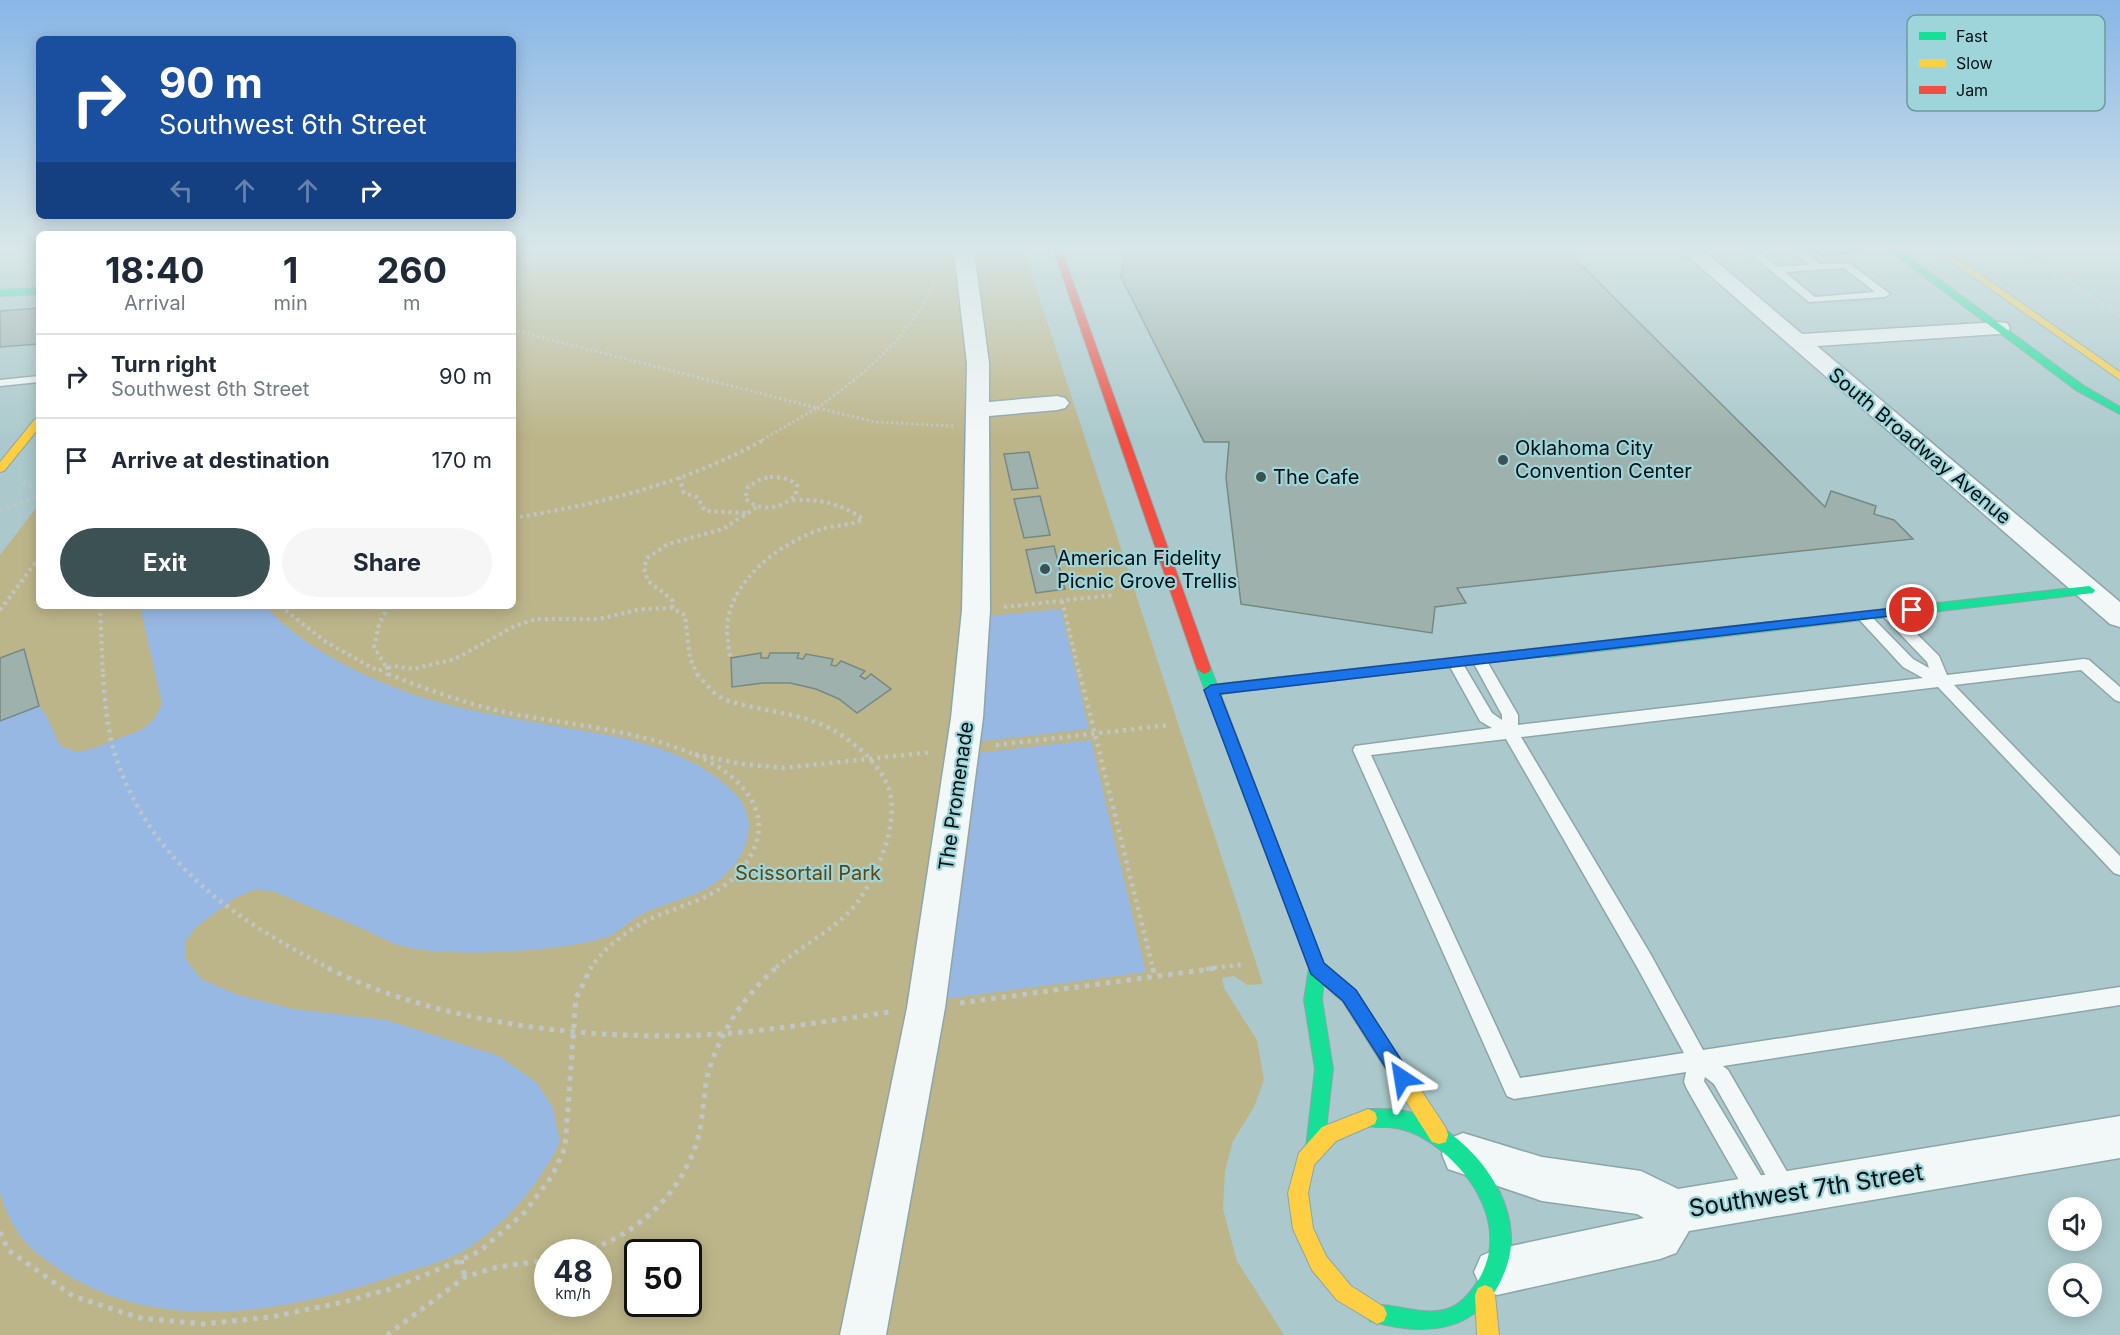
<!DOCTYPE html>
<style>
:root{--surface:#fff;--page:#f6f6f7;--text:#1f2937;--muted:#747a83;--line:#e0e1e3;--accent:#3c5153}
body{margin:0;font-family:Inter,sans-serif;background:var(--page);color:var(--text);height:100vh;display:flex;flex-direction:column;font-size:22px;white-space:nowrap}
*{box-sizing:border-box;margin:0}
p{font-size:20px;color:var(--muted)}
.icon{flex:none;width:33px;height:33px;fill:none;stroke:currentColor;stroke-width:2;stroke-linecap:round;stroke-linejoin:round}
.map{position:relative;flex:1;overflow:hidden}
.drawer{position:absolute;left:36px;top:231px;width:480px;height:378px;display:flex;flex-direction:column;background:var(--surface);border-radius:9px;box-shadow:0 3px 15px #0003}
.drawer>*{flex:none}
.banner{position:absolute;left:36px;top:36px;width:480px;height:183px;border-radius:9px;box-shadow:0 3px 15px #0003;background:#1a4fa0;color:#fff;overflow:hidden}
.buttons{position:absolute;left:2048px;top:1197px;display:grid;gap:12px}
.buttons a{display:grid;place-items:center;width:54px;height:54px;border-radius:50%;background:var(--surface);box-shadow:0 3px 15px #0003;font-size:30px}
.speed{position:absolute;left:534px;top:1239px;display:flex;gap:12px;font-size:30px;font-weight:700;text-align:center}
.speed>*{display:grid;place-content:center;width:78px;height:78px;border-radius:50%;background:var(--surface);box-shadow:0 3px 15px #0003;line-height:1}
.speed small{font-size:15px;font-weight:400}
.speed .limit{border:3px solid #111;border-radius:9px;background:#fff;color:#111}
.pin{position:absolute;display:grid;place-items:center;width:51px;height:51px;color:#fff;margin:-26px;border:3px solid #fff;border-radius:50%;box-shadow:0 2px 6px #0007}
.me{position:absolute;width:66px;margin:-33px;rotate:327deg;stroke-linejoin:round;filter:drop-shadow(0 0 4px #0008)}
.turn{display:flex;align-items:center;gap:21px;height:126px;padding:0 24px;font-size:27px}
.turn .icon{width:78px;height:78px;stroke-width:2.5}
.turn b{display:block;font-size:42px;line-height:51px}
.lanes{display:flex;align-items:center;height:57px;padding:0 24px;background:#0003;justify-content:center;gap:30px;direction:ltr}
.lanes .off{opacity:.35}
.eta{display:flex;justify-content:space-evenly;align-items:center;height:102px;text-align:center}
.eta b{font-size:36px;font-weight:700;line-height:42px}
.cta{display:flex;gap:12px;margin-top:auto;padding:12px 24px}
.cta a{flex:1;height:69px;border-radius:36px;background:var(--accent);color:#fff;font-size:24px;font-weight:700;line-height:69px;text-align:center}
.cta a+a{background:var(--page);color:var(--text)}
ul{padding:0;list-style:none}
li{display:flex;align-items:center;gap:18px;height:84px;padding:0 24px;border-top:2px solid var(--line)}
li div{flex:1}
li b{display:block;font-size:22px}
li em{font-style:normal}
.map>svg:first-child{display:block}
.green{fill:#bdb58a;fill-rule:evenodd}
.water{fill:#98b8e4}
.building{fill:#9eb1ac;stroke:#768984;stroke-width:1.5}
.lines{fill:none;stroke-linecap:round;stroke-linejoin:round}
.lane-casing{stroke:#8da5a8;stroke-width:3}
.street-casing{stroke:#8da5a8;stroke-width:3}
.fast-casing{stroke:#8da5a8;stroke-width:2}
.slow-casing{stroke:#8da5a8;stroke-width:2}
.jam-casing{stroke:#8da5a8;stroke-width:2}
.path-far3{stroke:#bec6c7;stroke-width:3;stroke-dasharray:2 3;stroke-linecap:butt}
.path-far2{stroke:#bec6c7;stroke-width:4;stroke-dasharray:3 4;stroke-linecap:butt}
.path-far1{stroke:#bec6c7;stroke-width:4.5;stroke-dasharray:3 5;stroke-linecap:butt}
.path{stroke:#bec6c7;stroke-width:5;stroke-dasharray:4.5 6;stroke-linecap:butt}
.lane{fill:#f2f7f7;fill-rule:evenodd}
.street{fill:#f2f7f7;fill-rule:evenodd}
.fast{fill:#16e098;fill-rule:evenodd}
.slow{fill:#ffcf43;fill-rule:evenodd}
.jam{fill:#f24e42;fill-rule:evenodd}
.rail-casing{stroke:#bec6c7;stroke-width:4.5}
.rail{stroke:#9dd5da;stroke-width:3;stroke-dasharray:10;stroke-linecap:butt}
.route{fill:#1a73e8;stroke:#114b97;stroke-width:1.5}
.poi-dot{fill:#3c5153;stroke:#9dd5da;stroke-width:2}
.labels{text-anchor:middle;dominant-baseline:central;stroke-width:4.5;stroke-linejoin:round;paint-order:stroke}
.street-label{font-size:20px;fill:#001012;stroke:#9dd5da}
.poi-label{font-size:20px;fill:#001012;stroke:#9dd5da;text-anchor:start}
.park-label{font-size:20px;fill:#5e460d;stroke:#9dd5da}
.near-street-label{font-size:24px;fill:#001012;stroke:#9dd5da}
.key{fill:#9dd5da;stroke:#6e9a9e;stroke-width:1.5}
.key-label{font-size:16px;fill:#001012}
</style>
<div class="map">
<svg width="2120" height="1335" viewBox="0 0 2120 1335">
<rect width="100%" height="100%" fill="#abc9cc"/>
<path class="green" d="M513,251h511l239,733 -16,1 -13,-9 -12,2 2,10 33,52 7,40 -10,27 -21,34 -8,30 -2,38 14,52 47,74h-1284v-780l39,-51v102h474zM548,1252h50v52h-50zM638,1252h50v52h-50z"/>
<path class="water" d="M140,606h125c39,42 96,70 150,89 36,12 74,19 112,26 70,14 143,16 200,65 20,16 28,38 17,62 -8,21 -31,40 -51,47 -20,7 -38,12 -56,22 -10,5 -17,15 -27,19 -44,16 -167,23 -212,9 -12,-4 -23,-11 -35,-16 -30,-13 -60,-25 -91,-38l-19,-1 -18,8 -40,30 -10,14 1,17 15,20 37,16 55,14 93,11 113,36 38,27 16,25 7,34c-22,44 -53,81 -95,108 -17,11 -56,21 -77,28 -104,35 -232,57 -328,-8 -34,-23 -47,-37 -60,-77v-472l39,-15c7,5 16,31 22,40l16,6 18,-4 48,-19 11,-10 8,-15z
M1061,609l28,120 -116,13 17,-126z
M1091,740l55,232 -207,28 22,-102 11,-80 5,-65z"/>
<path class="building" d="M1126,251h441l258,256 6,-16 45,15 -2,8 20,6 19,19 -456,49 9,15 -31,4 -3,26 -191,-29 -15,-126 3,-36h-25l-83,-165z
M1813,251h50l1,1 -44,3z
M39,308v36l-39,3v-36z
M1029,452l9,36 -26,2 -8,-36z
M1040,496l10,39 -26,3 -10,-39z
M1054,546l11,43 -29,4 -10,-43z
M24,649l15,57 -39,15v-63z
M761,653v5h7l2,-5h29l-2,5 6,1 3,-5 27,5 -2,6 5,1 5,-5 24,10 -5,5 5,3 6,-5 20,15 -34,24 -18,-14 -23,-10 -26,-6h-27l-31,4 -1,-29z"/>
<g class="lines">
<defs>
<path id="lane" d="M1747,251h11l20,16 31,-2 -17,-14h11l17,13 29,-1 41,31 -5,3 -76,5zM1844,268l31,24 -60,5 -30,-25z
M39,376v6l-39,4v-6z
M1888,608l5,2 46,46 8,19 137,-16 5,1 31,27v15l-5,-2 -34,-30 -127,15 166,171v19l-6,-2 -176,-186 -417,50 130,218 52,95 417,-63v18l-397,61 5,4 69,119 -3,8 -8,3 -8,-3 -64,-113 -9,-7 -1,4 64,106 3,8 -3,8 -8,3 -8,-3 -65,-114 -3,-7 2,-10 -172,27 -7,-3 -154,-346 2,-4 137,-18 -12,-7 -32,-58 7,-5 5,1 32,54 10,7v-5l-30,-55 7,-5 5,1 34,59v10l405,-47 -20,-11 -47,-51 2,-3h10l45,46 16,9 -2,-6 -44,-46 -2,-3zM1506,739l131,228 47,86 -164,25 -149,-323z"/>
<path id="street" d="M954,251h20l15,112v39l68,-6 8,2 4,5 -4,5 -8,2 -68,6 1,194 -7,108 -38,290 -59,327h-46l67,-327 44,-290 11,-108 5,-247z
M1682,251h22l98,83 197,-12 8,1 3,5 -3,5 -8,1 -182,12 303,256v25l-10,-3z
M2120,1116v42l-431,73 -13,22 -16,6 -163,36 -16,-7 -7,-16 7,-16 16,-7 147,-31 -7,-4 -95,-13 -94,-32 -6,-15 6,-15 15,-6 79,24 99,14 37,18z"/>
<path id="fast" d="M1890,251h10l184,135 36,21v7l-44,-24z
M39,288v6l-39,2v-6z
M2089,586l6,4 -2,3 -545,64 -7,-5 7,-5z
M1204,664l7,5 114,299 -3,32 11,69 -9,78 -2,7 -7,2 -7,-2 -2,-7 9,-78 -11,-69 5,-32 -112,-299z
M1368,1109c14,0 28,-1 41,3 53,17 105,74 102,133 -1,15 -7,30 -14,43 -29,47 -77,47 -127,33l-3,-7 3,-7c18,-8 52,12 80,1 13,-5 22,-18 29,-29 30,-51 -5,-106 -48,-136 -13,-9 -27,-15 -43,-16 -9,0 -18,1 -27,-3l-2,-6 2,-6z"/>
<path id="slow" d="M1937,251h10l173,121v8z
M39,418v10l-35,43 -4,1v-10l35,-43z
M1317,960l6,3 32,27 91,138 2,7 -2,7 -7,2 -7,-2 -89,-140 -32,-29 -2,-5 2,-5z
M1368,1109l7,3 2,6 -2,6 -39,17 -22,24 -6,28 5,35 13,28 25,30 33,21 3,7 -3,7 -7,3 -40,-24 -25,-30 -19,-41 -5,-36 11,-40 23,-26z
M1485,1285l7,3 3,7 4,40h-22l-2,-40 3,-7z"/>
<path id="jam" d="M1054,251h8l149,418 -2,3 -5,2 -7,-5z
M1548,647l5,2 2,3 -2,3 -342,40 -7,-5 7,-5z"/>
</defs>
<use href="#lane" class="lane-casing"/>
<use href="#street" class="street-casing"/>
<use href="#fast" class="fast-casing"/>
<use href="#slow" class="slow-casing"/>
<use href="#jam" class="jam-casing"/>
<path class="path-far3" d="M513,330l304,78 -55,32
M817,408c51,-37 102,-78 122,-139
M818,408l57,14 78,4"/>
<path class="path-far2" d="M679,477l5,16 13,4 8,14 43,2
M770,477c10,0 19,1 27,8l-1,10c-15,14 -36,18 -51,3l3,-11 13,-8z
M23,482l16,6
M0,510l39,-14
M513,518c87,-14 174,-35 252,-79
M1062,601l18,75
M100,606l3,70
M280,606l46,36 52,29 9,-3v6l5,2
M389,606l-10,18 -5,23 13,21 7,-2 19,3 42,-10 60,-33 21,-7h63l42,-10 31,-1 13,7 5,43 8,18
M1004,607l109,-12
M672,608l1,-7 -3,-3 -22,-17 -4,-13 3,-10 21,-14 55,-15 34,-22
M0,610l39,-52
M730,656c-2,-12 -4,-25 -2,-37 8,-44 55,-77 94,-90 14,-4 28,-3 41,-10 -22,-16 -44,-20 -71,-19"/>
<path class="path-far1" d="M103,674c2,32 5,65 17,95 38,99 120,154 211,200
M388,674c38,15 76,29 116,38 68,15 224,22 252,98 7,19 0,39 -11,55 -25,35 -66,39 -101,57 -20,11 -42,28 -54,47
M697,674l16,18 10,7c36,13 75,12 110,31 23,13 50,36 57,63 9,35 -18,97 -43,121 -22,21 -50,35 -73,55
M1080,674l73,295
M996,745l173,-20
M695,754l46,10 43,4 148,-16
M1206,969l40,-5"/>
<path class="path" d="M328,968c109,56 269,74 391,66 57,-4 114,-14 171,-22
M1153,968l2,10
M960,1003l257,-35
M0,1232l8,18 65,46 67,22 63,6 68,-7 73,-15 46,-13 71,-29 19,-9 44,-38 28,-37 13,-28 11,-150 15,-30
M582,1252c55,-16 103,-61 117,-118 5,-21 4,-43 10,-64 13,-41 35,-74 67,-102
M461,1260l4,17
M387,1335l78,-58 32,-10 51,-7"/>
<use href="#lane" class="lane"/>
<use href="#street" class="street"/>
<use href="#fast" class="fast"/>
<use href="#slow" class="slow"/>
<use href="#jam" class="jam"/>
<defs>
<path id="rail" d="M2021,251l99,64"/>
</defs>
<use href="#rail" class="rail-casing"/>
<use href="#rail" class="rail"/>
</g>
<linearGradient id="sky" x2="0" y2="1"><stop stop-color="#88b6e6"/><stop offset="0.57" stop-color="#d9e7e8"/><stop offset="1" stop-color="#d9e7e8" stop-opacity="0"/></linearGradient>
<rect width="2120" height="438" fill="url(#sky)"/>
<path class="route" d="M1912,606l6,4 -2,3 -696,81 104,269 32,27 53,82 2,6 -2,6 -7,3 -6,-3 -53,-83 -32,-27 -107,-284 7,-5z"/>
<g class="poi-dot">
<circle cx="1503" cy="460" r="6"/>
<circle cx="1261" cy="477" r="6"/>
<circle cx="1045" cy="569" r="6"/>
</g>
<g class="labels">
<g class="street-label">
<text transform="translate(1920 446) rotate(40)">South Broadway Avenue</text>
<text transform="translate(956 796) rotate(-82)">The Promenade</text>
</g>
<g class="poi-label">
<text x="1515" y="448">Oklahoma City<tspan x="1515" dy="23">Convention Center</tspan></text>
<text x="1273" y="477">The Cafe</text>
<text x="1057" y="558">American Fidelity<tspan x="1057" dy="23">Picnic Grove Trellis</tspan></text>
</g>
<g class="park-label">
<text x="808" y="873">Scissortail Park</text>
</g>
<g class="near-street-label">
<text transform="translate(1806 1190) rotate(-9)">Southwest 7th Street</text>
</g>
</g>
<rect x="1907" y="15" width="198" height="96" rx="9" class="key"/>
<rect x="1919" y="32" width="27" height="8" fill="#16e098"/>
<rect x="1919" y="59" width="27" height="8" fill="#ffcf43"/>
<rect x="1919" y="86" width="27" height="8" fill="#f24e42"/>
<g class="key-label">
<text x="1956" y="42">Fast</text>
<text x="1956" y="69">Slow</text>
<text x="1956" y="96">Jam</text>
</g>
</svg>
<div class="buttons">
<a><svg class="icon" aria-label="sound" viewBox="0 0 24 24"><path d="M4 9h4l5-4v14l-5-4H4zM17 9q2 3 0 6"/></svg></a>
<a><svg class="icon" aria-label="search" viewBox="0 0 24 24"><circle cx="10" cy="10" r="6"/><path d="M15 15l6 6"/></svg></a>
</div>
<div class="speed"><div>48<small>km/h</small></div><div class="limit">50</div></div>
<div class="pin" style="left:1912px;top:610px;background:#d93025"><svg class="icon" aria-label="arrive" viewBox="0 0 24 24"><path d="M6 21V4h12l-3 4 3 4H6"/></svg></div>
<svg class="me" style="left:1402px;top:1078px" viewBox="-20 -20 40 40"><path d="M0-17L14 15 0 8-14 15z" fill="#1a73e8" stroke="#fff" stroke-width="4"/></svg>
<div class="banner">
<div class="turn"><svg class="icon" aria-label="right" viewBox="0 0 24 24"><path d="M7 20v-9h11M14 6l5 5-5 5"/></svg><div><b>90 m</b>Southwest 6th Street</div></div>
<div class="lanes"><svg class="icon off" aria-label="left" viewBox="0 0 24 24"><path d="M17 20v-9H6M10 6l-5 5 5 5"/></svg><svg class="icon off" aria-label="ahead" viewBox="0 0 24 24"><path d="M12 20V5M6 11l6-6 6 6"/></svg><svg class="icon off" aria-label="ahead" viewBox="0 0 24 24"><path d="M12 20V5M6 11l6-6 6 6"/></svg><svg class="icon" aria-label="right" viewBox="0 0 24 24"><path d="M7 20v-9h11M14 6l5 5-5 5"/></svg></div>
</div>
<section class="drawer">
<div class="eta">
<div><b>18:40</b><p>Arrival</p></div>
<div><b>1</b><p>min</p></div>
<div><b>260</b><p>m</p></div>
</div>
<ul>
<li><svg class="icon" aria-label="right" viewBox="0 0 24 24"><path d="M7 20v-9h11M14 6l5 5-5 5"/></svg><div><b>Turn right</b><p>Southwest 6th Street</p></div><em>90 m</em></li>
<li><svg class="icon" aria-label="arrive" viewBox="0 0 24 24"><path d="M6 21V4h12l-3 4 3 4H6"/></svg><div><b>Arrive at destination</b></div><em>170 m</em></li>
</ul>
<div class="cta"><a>Exit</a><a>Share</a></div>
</section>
</div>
